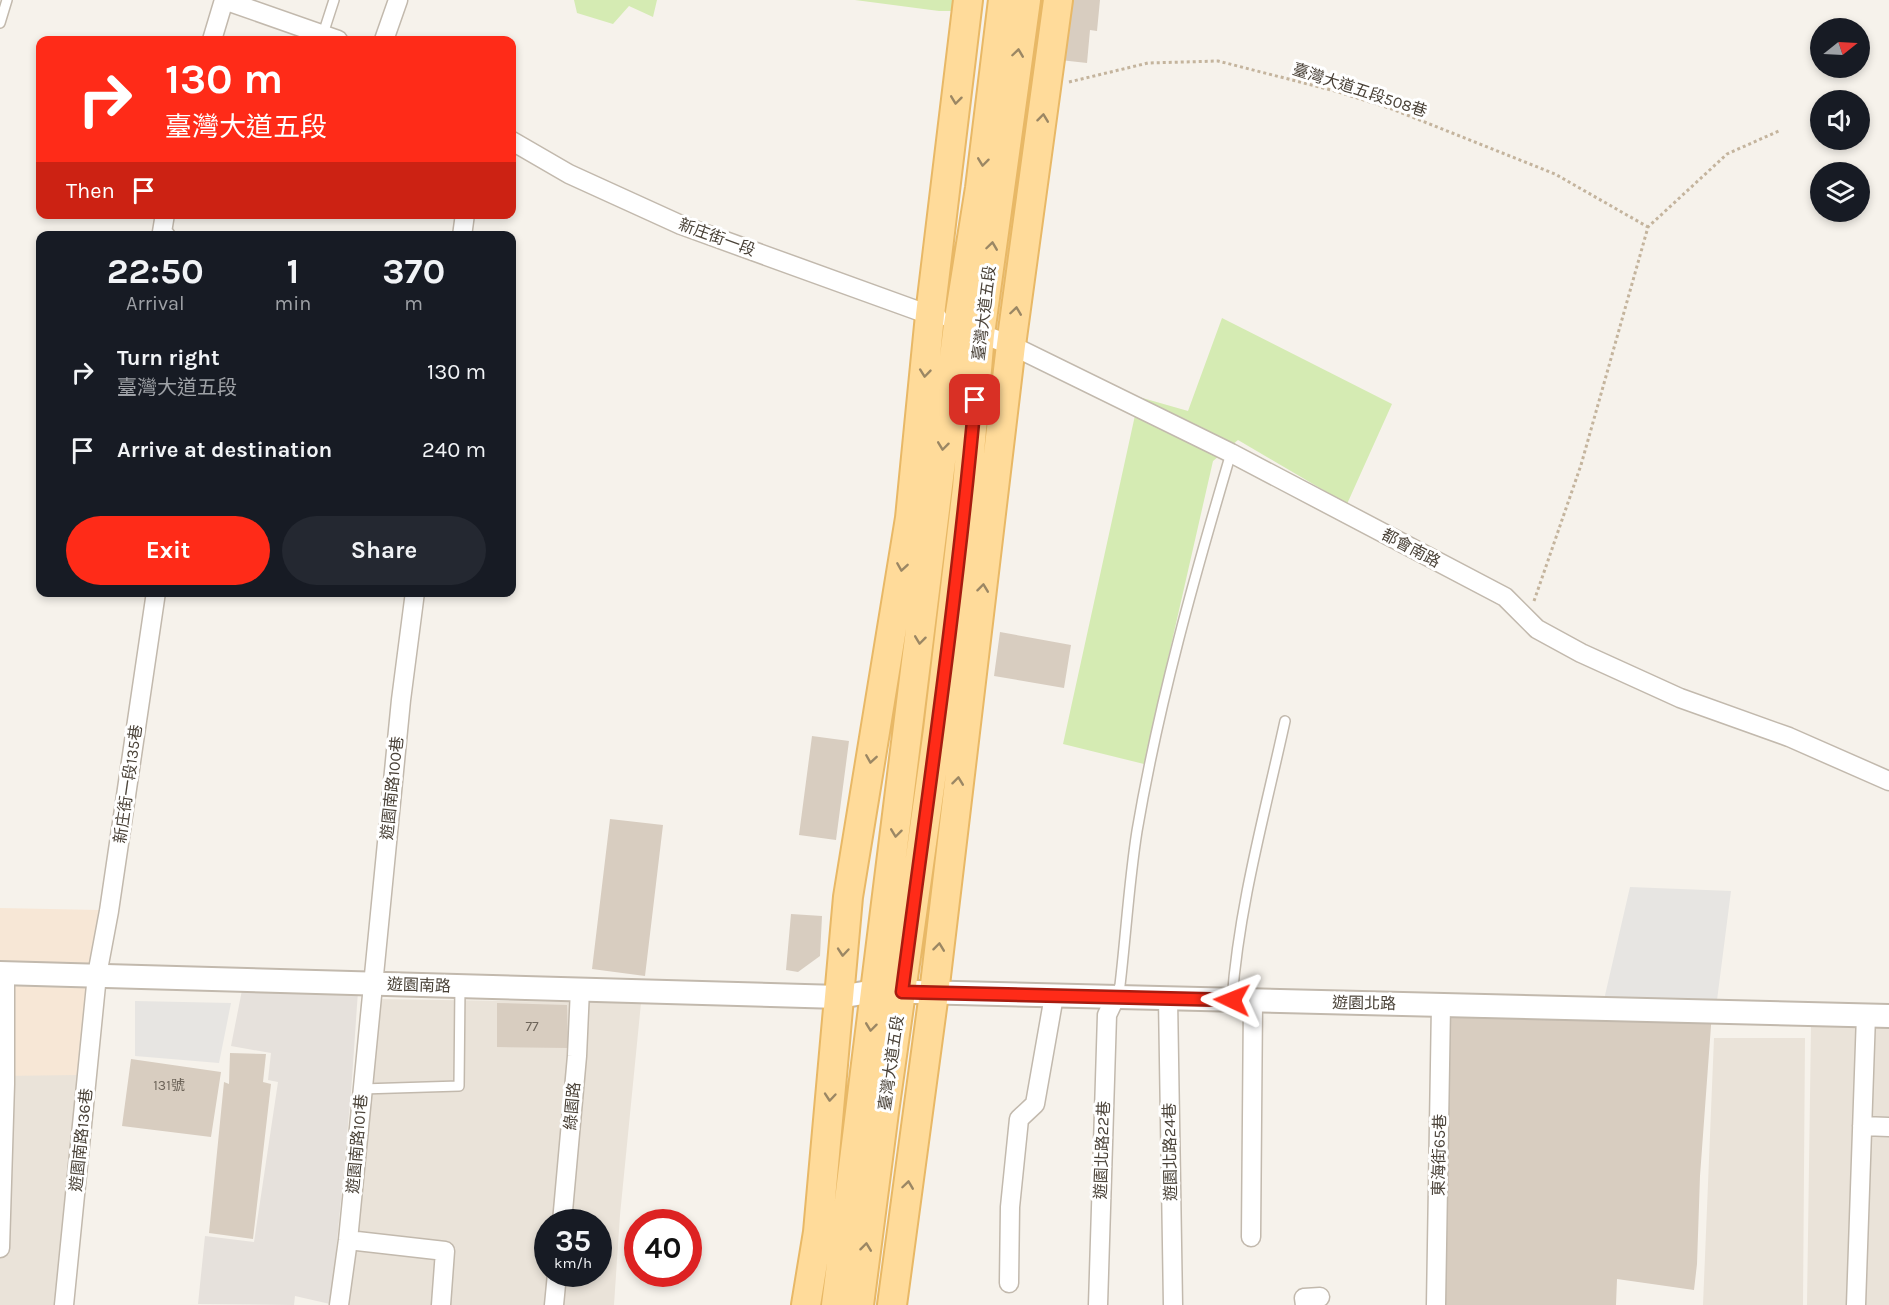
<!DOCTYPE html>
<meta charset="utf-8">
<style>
:root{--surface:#171b24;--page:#242831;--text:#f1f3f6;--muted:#9ea1a6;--accent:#ff2b18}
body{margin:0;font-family:Karla,"Noto Sans TC",sans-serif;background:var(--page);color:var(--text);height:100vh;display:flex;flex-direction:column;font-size:22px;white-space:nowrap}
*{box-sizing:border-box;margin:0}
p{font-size:20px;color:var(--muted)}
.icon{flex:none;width:33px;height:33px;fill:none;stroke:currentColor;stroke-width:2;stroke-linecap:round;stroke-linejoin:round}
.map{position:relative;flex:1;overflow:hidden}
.details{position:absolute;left:36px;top:231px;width:480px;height:366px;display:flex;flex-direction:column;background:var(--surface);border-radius:12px;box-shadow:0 3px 9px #0003}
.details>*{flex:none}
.guide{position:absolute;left:36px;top:36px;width:480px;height:183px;border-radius:12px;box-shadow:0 3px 9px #0003;background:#ff2b18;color:#fff;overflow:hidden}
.needle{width:39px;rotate:72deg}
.buttons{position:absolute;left:1810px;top:18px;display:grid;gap:12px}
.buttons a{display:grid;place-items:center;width:60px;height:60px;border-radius:50%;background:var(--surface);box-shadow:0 3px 9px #0003;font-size:30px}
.speed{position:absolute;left:534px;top:1209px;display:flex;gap:12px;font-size:30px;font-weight:700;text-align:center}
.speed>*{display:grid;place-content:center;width:78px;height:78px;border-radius:50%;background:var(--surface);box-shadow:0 3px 9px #0003;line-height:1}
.speed small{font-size:15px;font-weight:400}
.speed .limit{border:9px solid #d22;background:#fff;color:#111}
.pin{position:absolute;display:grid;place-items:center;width:51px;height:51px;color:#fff;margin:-26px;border-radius:12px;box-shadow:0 3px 9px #0006}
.me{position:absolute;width:66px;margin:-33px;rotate:272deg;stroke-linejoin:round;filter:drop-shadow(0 0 4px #0008)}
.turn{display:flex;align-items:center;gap:21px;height:126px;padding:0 30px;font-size:27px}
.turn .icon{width:78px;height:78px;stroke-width:2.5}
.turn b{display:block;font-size:42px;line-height:51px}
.then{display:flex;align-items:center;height:57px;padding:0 30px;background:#0003;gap:12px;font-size:22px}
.eta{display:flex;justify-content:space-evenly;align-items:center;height:102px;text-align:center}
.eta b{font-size:36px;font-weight:700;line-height:42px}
.cta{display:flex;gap:12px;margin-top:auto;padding:12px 30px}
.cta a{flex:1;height:69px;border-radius:36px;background:var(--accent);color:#fff;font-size:24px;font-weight:700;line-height:69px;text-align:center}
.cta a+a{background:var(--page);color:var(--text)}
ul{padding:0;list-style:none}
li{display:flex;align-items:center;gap:18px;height:78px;padding:0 30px}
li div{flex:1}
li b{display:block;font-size:22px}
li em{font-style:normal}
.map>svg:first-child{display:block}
.residential{fill:#eae3d9;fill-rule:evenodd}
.commercial{fill:#f7e7d6}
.industrial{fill:#e6e1dc}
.green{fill:#d5ebb3}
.parking{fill:#e7e5e2}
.building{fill:#d8cdc0}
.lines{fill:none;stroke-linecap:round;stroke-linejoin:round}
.service-casing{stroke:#c2b9ad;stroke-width:12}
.minor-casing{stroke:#c2b9ad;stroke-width:21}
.tertiary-casing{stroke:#c2b9ad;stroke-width:26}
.primary-casing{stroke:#e8b866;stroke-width:32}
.path{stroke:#c4b49d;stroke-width:3;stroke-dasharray:3 3;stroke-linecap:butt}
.service{stroke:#fff;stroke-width:9}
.minor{stroke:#fff;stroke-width:18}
.tertiary{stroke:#fff;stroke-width:22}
.primary{stroke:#ffdb9a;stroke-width:28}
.oneway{stroke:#9b8764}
.route-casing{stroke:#a61c10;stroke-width:15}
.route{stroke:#ff2b18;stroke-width:10}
.labels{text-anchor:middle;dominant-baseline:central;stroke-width:6;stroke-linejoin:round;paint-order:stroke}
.number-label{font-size:14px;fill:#6e655a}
.street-label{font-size:16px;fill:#4a4238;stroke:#fff}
</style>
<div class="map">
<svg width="1889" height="1305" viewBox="0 0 1889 1305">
<rect width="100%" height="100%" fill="#f6f2eb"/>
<path class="residential" d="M0,991h88l-5,90 -29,224h-54z
M374,999l267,4 -21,212 -6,90h-270zM548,1222h50v52h-50z
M1811,1026l78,2v277h-82z
M1714,1038h91l-2,267h-100z"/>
<path class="commercial" d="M0,908l100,2 -15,94 -5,71 -80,1z"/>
<path class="industrial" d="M242,990l116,1 -7,102 -16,170 -5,41 -35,-8 -1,9 -96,-1 7,-68 49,6 24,-160 -10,-2 3,-27 -40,-7z"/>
<path class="green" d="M574,0h83l-4,17 -24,-11 -16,18 -36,-11z
M855,0h104l-1,11h-19z
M1222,318l170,86 -45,100 -109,-64 -25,21 -69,303 -81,-20 76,-347 49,14z"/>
<path class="parking" d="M1630,887l101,4 -15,117 -113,-4z
M135,1001l96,2 -12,60 -84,-7z"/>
<path class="building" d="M1066,0h34l-3,31 -7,-1 -3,33 -27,-3z
M1000,632l71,13 -7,43 -70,-12z
M812,736l37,5 -13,99 -37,-5z
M610,819l53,6 -18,151 -53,-7z
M791,914l31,2 -2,40 -22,16 -12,-2z
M497,1003l70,2 1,43 -71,-1z
M1441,1005l271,7 -12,164 -3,88 -3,26 -77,-11 -1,26h-180z
M230,1053l36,1 -3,28 8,2 -18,155 -44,-6 15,-151 5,2z
M131,1059l90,13 -10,65 -89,-11z"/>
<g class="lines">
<defs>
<path id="service" d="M0,23l7,-23
M323,34l11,-34
M1116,996l4,-11c6,-51 9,-103 17,-154 22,-129 57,-253 94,-378
M1232,1000c7,-95 33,-187 53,-279
M362,1089l97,-3 1,-100"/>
<path id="minor" d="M224,0l114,40
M212,40l12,-40
M384,40l14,-40
M512,141l57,33 112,51 257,93
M165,214l-3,18 4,4
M462,236l3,-22
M973,331l38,14 220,108 274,144 32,32 44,24 99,45 109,39 100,44
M1168,998l5,307
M1862,1126l27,1
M562,1222l15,-166 3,-67
M1251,1237l2,-236
M348,1240l97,11 -4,54
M0,1248l5,-164v-111
M1009,1283l1,-76 9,-88 16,-15 19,-108
M64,1305l33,-330 12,-64 47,-319
M339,1305l9,-65 53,-540 14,-108
M554,1305l3,-31
M1098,1305l9,-290 9,-19
M1305,1305l-1,-7 16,-1
M1436,1305l5,-300
M1856,1305l10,-290"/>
<path id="tertiary" d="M0,973l839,24 36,-6 1014,25"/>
<path id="primary" d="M806,1305l12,-73 30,-335 62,-379 20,-203 38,-315
M836,1305l122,-980 22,-137 23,-188
M859,1305l25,-193 54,-382 29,-242 13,-154 46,-334
M892,1305l42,-312 77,-648 47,-345"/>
</defs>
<use href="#service" class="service-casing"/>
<use href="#minor" class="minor-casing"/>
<use href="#tertiary" class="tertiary-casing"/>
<use href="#primary" class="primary-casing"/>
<path class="path" d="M1069,82l79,-19 70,-2 117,30 57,18 163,65 93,53
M1534,601l47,-136 67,-238 79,-73 54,-24"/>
<use href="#service" class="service"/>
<use href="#minor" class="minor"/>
<use href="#tertiary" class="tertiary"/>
<use href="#primary" class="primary"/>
</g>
<defs><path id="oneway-chevron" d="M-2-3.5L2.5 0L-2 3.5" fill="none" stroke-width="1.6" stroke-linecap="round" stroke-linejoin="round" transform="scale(1.5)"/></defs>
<g class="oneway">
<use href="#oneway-chevron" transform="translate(1018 53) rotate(-82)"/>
<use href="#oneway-chevron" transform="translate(956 100) rotate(97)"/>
<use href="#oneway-chevron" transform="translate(1043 118) rotate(-83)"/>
<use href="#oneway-chevron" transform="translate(983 162) rotate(97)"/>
<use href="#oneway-chevron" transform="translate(992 246) rotate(-82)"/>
<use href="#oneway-chevron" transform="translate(1016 311) rotate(-82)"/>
<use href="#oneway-chevron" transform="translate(925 373) rotate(96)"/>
<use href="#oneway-chevron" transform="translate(943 446) rotate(97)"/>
<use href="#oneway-chevron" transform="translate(902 567) rotate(99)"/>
<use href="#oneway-chevron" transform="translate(983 588) rotate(-83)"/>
<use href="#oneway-chevron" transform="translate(920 640) rotate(97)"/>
<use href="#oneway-chevron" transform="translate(871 759) rotate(99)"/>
<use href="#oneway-chevron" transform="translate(958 781) rotate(-83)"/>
<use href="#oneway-chevron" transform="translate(896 833) rotate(97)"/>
<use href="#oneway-chevron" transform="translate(939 947) rotate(-83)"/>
<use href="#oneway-chevron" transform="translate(843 952) rotate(95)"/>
<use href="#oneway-chevron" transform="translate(871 1027) rotate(97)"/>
<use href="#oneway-chevron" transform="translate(830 1097) rotate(95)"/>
<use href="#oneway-chevron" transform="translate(908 1185) rotate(-82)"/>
<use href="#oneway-chevron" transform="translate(866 1247) rotate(-83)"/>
</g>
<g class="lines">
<defs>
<path id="route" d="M975,400c-18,198 -47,395 -73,592l330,8"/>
</defs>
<use href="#route" class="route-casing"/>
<use href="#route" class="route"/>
</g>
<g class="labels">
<g class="number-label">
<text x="532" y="1026">77</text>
<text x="169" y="1085">131號</text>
</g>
<g class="street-label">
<text transform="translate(1360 90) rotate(18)">臺灣大道五段508巷</text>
<text transform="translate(717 237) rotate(20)">新庄街一段</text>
<text transform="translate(984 313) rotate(-83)">臺灣大道五段</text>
<text transform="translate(1411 548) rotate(28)">都會南路</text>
<text transform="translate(128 784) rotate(-82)">新庄街一段135巷</text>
<text transform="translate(392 788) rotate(-84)">遊園南路100巷</text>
<text transform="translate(419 985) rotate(2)">遊園南路</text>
<text transform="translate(1364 1003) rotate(1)">遊園北路</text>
<text transform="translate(891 1063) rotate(-82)">臺灣大道五段</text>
<text transform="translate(572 1106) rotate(-85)">綠園路</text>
<text transform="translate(81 1140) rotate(-84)">遊園南路136巷</text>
<text transform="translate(357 1144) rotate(-85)">遊園南路101巷</text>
<text transform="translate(1102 1150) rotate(-88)">遊園北路22巷</text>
<text transform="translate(1170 1152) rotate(-91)">遊園北路24巷</text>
<text transform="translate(1439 1155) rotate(-89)">東海街65巷</text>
</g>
</g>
</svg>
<div class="buttons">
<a><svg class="needle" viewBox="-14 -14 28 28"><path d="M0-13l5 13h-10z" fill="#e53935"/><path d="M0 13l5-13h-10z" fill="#9ea1a6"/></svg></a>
<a><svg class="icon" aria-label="sound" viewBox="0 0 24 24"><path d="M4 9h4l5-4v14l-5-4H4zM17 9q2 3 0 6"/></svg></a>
<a><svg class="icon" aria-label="layers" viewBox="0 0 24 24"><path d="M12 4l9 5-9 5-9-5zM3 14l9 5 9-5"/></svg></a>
</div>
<div class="speed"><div>35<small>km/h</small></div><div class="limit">40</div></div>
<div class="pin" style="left:975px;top:400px;background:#d93025"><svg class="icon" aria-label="arrive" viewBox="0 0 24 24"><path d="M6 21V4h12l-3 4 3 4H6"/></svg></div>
<svg class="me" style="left:1232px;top:1000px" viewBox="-20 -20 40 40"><path d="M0-17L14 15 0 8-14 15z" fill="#ff2b18" stroke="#fff" stroke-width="4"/></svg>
<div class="guide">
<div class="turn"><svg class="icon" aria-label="right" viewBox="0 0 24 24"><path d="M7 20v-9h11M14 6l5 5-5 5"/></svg><div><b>130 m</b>臺灣大道五段</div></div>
<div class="then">Then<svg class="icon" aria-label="arrive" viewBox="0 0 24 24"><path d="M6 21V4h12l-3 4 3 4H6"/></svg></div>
</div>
<section class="details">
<div class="eta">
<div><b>22:50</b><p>Arrival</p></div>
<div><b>1</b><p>min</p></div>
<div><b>370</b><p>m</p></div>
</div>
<ul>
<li><svg class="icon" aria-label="right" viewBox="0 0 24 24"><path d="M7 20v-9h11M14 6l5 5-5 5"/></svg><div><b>Turn right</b><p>臺灣大道五段</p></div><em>130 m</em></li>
<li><svg class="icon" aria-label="arrive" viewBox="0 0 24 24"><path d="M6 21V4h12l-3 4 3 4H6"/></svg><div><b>Arrive at destination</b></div><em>240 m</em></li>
</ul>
<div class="cta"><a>Exit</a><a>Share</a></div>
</section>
</div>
